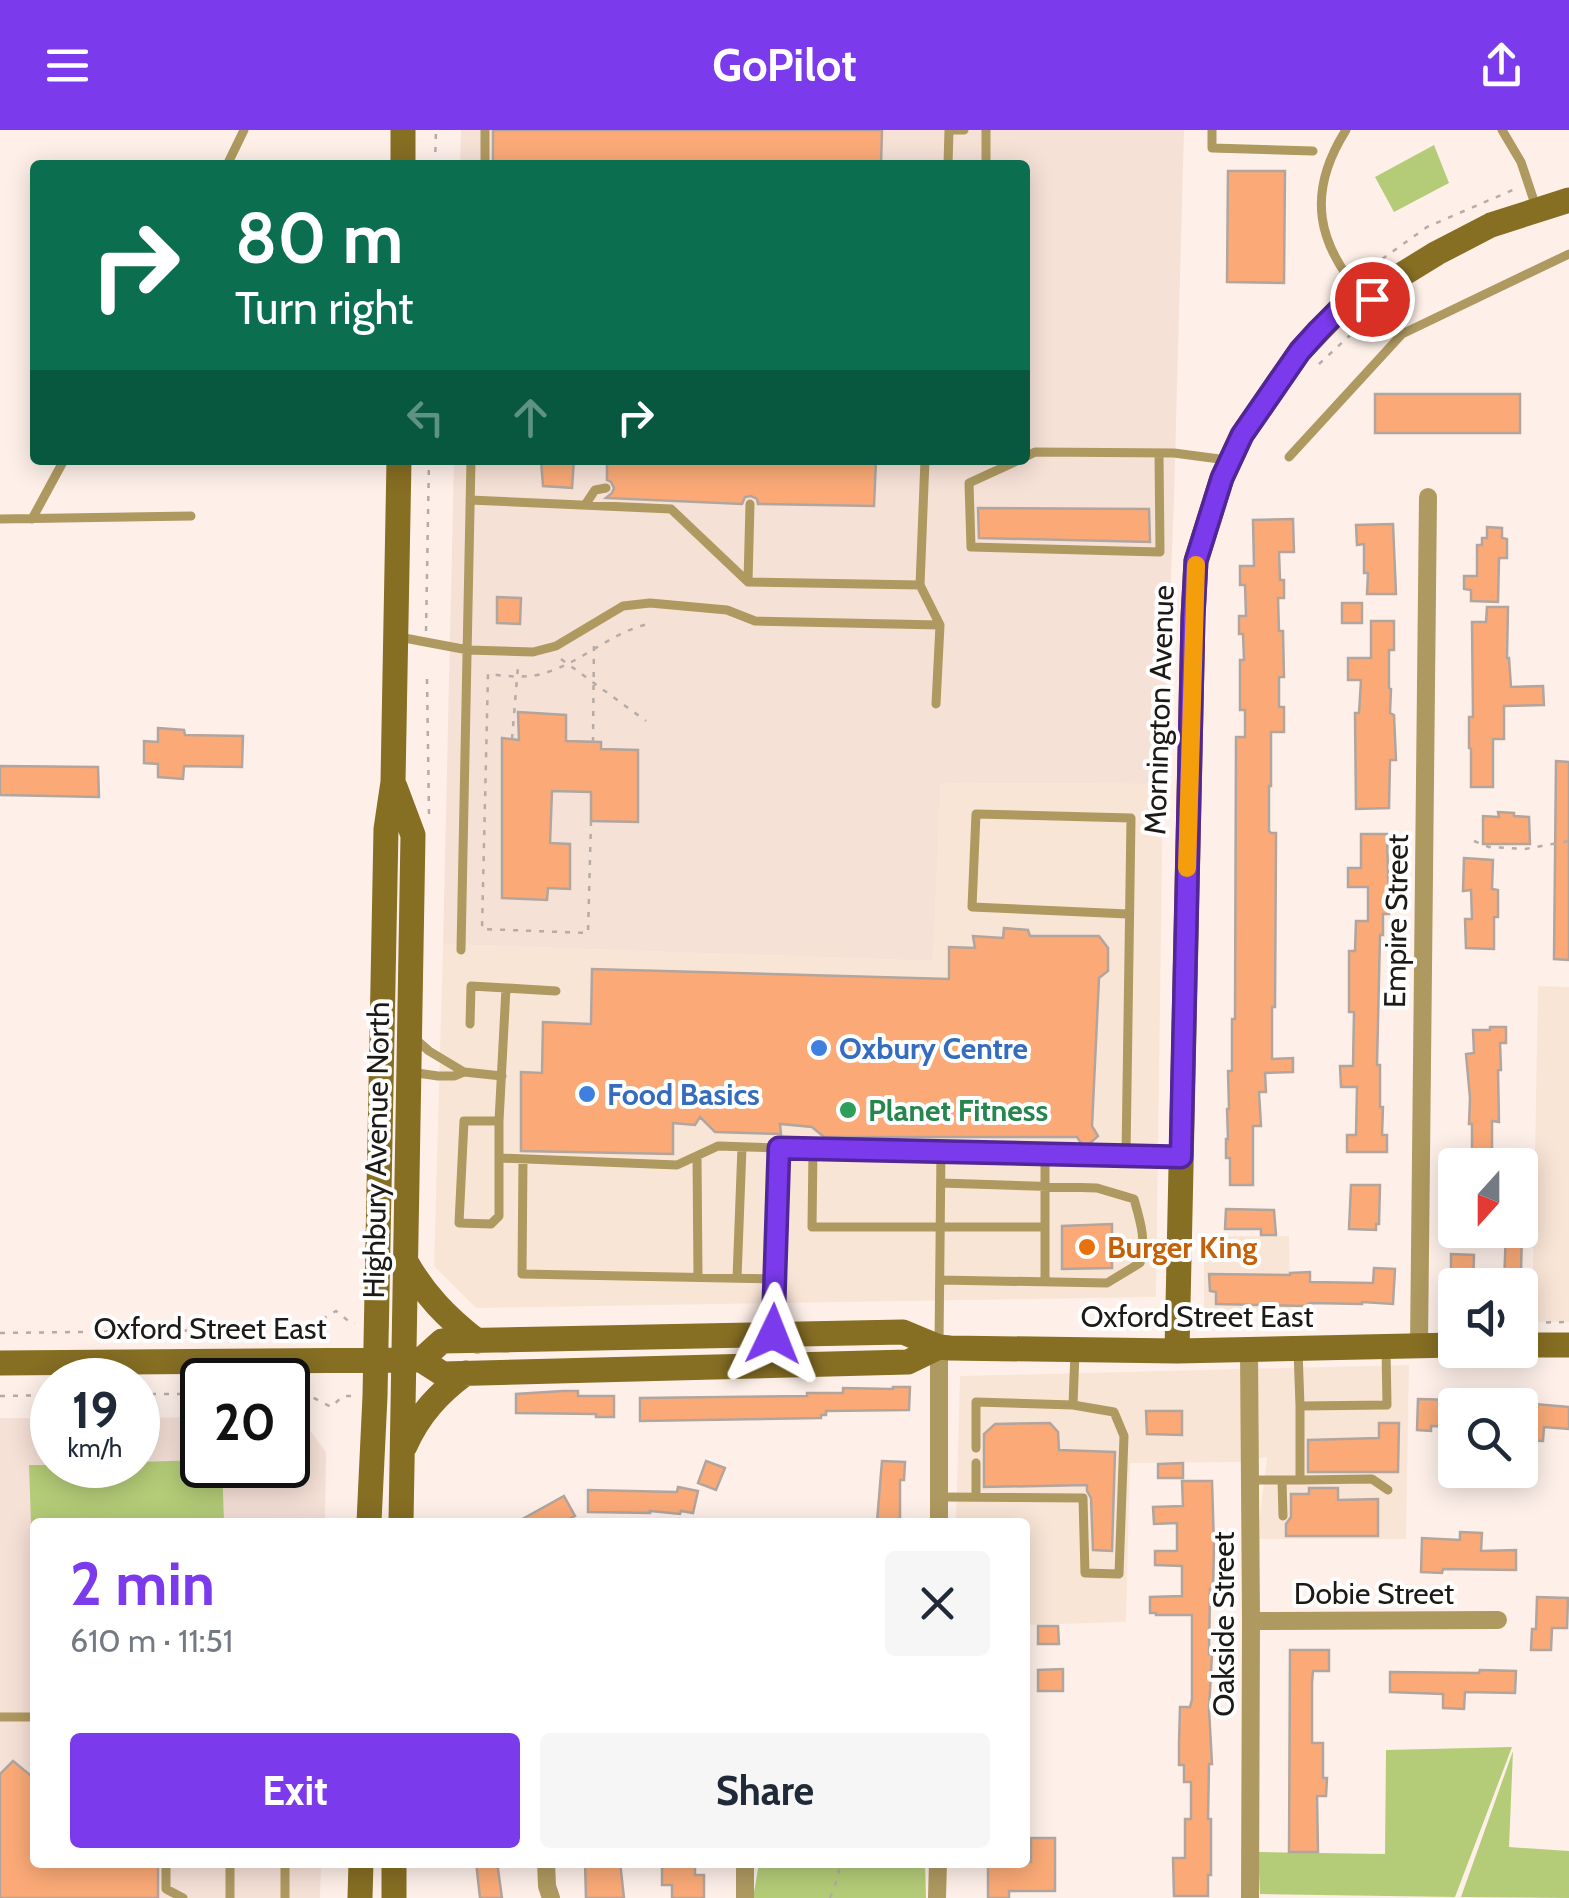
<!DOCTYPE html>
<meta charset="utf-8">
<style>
:root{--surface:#fff;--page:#f6f6f7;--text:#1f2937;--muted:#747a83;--accent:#7c3aed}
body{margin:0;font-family:Cabin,sans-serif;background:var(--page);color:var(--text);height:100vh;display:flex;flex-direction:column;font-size:38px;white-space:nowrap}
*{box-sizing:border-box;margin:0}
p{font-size:32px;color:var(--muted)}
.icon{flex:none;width:55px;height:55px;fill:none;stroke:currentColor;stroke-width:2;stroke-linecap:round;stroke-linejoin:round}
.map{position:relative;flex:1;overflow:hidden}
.side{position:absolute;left:30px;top:1388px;width:1000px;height:350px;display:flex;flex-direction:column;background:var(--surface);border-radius:10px;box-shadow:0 5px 25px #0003}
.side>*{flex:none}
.banner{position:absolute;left:30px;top:30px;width:1000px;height:305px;border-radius:10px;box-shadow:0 5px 25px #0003;background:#0b6e4f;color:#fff;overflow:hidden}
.needle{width:65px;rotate:201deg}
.fabs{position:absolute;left:1438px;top:1018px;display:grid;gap:20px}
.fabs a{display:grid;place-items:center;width:100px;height:100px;border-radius:10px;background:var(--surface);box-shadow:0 5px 25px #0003;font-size:50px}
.speed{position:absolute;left:30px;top:1228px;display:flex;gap:20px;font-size:50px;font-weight:700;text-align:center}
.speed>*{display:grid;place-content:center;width:130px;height:130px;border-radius:50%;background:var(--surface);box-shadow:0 5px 25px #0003;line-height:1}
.speed small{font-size:25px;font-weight:400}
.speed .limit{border:5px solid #111;border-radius:15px;background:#fff;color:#111}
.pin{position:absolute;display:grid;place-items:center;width:85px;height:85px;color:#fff;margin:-42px;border:5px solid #fff;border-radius:50%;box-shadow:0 2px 10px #0007}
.me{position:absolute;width:110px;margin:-55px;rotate:2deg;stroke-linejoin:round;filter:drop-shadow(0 0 8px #0008)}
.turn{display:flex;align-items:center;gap:35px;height:210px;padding:0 40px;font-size:45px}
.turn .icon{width:130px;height:130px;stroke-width:2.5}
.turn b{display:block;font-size:70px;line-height:85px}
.lanes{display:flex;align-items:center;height:95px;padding:0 40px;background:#0003;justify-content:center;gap:50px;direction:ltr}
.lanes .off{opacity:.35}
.round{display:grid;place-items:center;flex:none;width:105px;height:105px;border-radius:10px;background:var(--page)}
.summary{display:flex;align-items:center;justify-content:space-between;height:170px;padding:0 40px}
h1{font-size:60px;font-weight:700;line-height:75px;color:var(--accent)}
.action{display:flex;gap:20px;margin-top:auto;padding:20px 40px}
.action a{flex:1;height:115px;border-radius:10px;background:var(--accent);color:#fff;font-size:40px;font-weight:700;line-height:115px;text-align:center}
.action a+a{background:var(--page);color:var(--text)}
header{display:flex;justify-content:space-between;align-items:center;height:130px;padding:0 40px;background:var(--accent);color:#fff;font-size:45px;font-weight:700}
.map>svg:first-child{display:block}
.commercial{fill:#f9e5d6}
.built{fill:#f6e1d7}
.green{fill:#b4cc78}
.building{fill:#fbaa77;stroke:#b1a59e;stroke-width:2.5}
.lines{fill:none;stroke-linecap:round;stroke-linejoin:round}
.path{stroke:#b6aba6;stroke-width:2.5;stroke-dasharray:5 8;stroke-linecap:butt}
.lane{stroke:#ae9960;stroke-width:9}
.street{stroke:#ae9960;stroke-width:18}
.secondary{stroke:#866e23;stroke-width:25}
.route-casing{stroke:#51269a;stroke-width:25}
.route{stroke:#7c3aed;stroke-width:18}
.slow{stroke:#f59e0b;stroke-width:18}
.shop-dot{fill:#3f7fe0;stroke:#fff;stroke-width:4}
.leisure-dot{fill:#2e9e5b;stroke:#fff;stroke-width:4}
.food-dot{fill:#e8710a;stroke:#fff;stroke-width:4}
.labels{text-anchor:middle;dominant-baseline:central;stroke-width:8;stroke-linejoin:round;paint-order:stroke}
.street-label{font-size:30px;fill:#1d1916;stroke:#fff}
.shop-label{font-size:30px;font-weight:bold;fill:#366cbe;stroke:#fff;text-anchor:start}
.leisure-label{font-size:30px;font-weight:bold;fill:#27864d;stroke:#fff;text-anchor:start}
.food-label{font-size:30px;font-weight:bold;fill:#c56008;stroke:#fff;text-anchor:start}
</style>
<header><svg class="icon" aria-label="menu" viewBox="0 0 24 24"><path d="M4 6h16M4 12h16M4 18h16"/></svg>GoPilot<svg class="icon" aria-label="share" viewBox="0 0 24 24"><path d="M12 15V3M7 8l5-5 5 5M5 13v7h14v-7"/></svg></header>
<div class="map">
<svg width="1569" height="1768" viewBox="0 0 1569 1768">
<rect width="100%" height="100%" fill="#fef0e9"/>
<path class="commercial" d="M941,653l222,1 -7,513 -680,11 -42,-42 9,-322 490,17z
M1538,856l31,1v335h-37z
M1204,1106h85l1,79 -86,-6z
M1409,1235l-3,174h-149l10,-82 -26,5 -111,1 -4,159 -101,3v-103h-69l4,-146z"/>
<path class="built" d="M461,0h723l-10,369 -11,285 -222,-1 -8,178 -490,-17 11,-484h571v-295h-565z
M202,1287v48h86v-48h12l26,35 -1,70h-290v340l286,1 -1,35h-320v-480h52v47h86v-47z"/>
<path class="green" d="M1434,15l15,38 -55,29 -19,-35z
M202,1330v5h20l2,57h-189v59h-2l-4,-116h109v-3z
M1512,1617l-57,150 -195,-3 -2,-42 127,2 1,-104z
M1513,1621l-4,96 60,4v47l-108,-1z
M759,1733h166l1,35h-173z"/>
<path class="building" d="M493,0h389l-1,35h-388z
M1228,41h57l-1,112 -57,-1z
M1375,264h145v39h-145z
M541,330h33l-2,28 -29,-2z
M607,330h269l-2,46 -116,-2 -1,-5 -6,-3 -6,1 -3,7 -136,-6 6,-5 2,-5 -3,-6 -4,-2z
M978,378l171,1 1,33 -171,-4z
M1293,389l1,33h-15l1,28h4v18h-6l1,33h4l1,46h-5v30h5v25h-13v54h-2v45l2,2h5v4l-1,170h-3v52l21,-1v14l-28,1 1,19h-7l2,34h-8v59h-23v-27h-4v-19h2l-1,-30h2l-1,-38h4v-52h3l1,-282h9v-27h-5v-50h4l-1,-26h-4v-18h7l-1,-31h-5v-19h14l-1,-46z
M1393,394l3,70h-29l1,-21h-4v-29l-7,1 -1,-20z
M1487,397l15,1v10l5,1v19h-8l-1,44 -27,-1v-11l-7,-1v-13h13v-31h5v-7h5z
M497,467l24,1 -1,26 -23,-1z
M1342,473h20v20h-20z
M1487,477h21l-1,51h2l2,29 32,-1 1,19 -40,1v33h-11v48h-22v-38l-2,-1v-31h4l-1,-95h14z
M1371,491h23v29h-5v38l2,1 -1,24 4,2 2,45h-6l-1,48 -33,1 -1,-96h4l2,-33h-13v-22h23z
M518,582l48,3v26l35,1v7l37,1v72l-47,-1v-29l-39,-1 -2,52 20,1v45l-22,-1 -1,12 -45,-2v-160l17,2z
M158,598l26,2 1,5 58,1 -1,31 -58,-1 -1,13 -25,-2v-13l-14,-1v-22l14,1z
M1556,631l13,1v198l-15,-1z
M0,636l98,1 1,30 -99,-2z
M1498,682l16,1v3l15,1 1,27h-47v-28l16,1z
M1361,704h26l2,80h-6v21h-3l-3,130h3v42h3l-1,28h5v17h-40v-17h9l1,-48h-16l-1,-21h13l1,-54h-5v-61h6l1,-30h12v-34h-20v-19h13z
M1464,728l29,2 -1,29 6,1v27h-4v32l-28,-1 -1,-29h7l-1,-29 -8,1z
M1004,798l24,2 2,6h69l9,12v23l-9,7 -7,148 6,10 -11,10h-4l-6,-9h-253l-12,-10 -32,-3 1,10 -66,-2 -15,-15 -5,8 -22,-2v31l-152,-3v-79l21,1 1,-51 48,2 1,-55 357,10v-32l26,1 -2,-12 30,2z
M1490,897h16v16h-6l1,27h-3l1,52 -7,-1v44h-20v-41h-3l1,-26 -4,-44 8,-1 -1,-23h17z
M1351,1055h29l-1,39h-3v6l-27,-1z
M1226,1079l48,1 2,25h-15v-6h-36z
M1112,1094v44l-50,1v-43z
M1506,1100h16l-1,42h9v13h-26z
M1451,1124l23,1 -1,30h-22z
M1374,1138l21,1 -2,35 -31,-2v2l-52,-1 -5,3 -89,-2v-12l-6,-1 -1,-17 81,1v-2l20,-1v10l63,1z
M893,1257h17l-1,23 -83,1v4h-5v3l-181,3v-23l167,-2v-3h36v-5l50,1z
M563,1261h15v5h36v21h-18v-3l-80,-1v-19z
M1418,1269l37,1v27l-24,-1v5l-14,-1z
M1523,1273l46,4v22l-25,-2 -1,14 -22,-1z
M1146,1281h36v24l-35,-1z
M1050,1293l8,9 1,18 56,2 -3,99 -19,-1 -2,-52 -4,-7v-6l-103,2v-53l11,-10z
M1379,1293h20l-1,49h-90v-32l71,-2z
M706,1331l19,7 -9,22 -18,-7z
M882,1331l23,1 -1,18h-4v42h-23z
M1183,1333v15h-25v-14z
M1182,1351h30l2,65 -1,44 -3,-1 -1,65h3l-3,55 3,55h-3l-1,55h3v56h-3v21h-34l-1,-38h12v-39h6v-37h-7v-17h-5v-22l1,-36h10l2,-8v-84h-36v-2h-6v-16l32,-1v-30l-27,-1v-14h22v-28l-23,1 -1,-17 30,-1z
M678,1357l20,4 -5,22 -12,-2 -1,3 -30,-3v2l-62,-1v-22l89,2z
M1309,1358h29v12l40,-1v37h-92v-12l5,-7v-23h18z
M564,1366l11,20 -12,6h-46z
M1460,1402l22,1 -1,18 35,-1v20l-73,-1 -1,4 -21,-1 1,-34 38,2z
M1537,1467l31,1 -1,30h-15l-1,22h-20l1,-21h4z
M1038,1496h20l1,18h-21z
M1290,1520h39v21h-16l-1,12v60h11v35h4l-1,18h-9l1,56h-29z
M1063,1539v22h-25v-21z
M1480,1540l36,1 -1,22 -50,-1 -1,17 -21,-1v-14l-53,-2v-20l89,1z
M13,1631l22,18v83h123v36h-158v-124z
M1031,1708h24v53h-46v7h-21v-36h43z
M476,1732h21l5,36h-22z
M585,1732h35l4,36h-38z
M662,1734h33v11h9v23h-32v-13h-10z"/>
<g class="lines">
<path class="path" d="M435,35l1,-35
M1361,144l66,-47 88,-38
M1319,234l42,-39
M426,501l3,-171
M561,529l85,62
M427,549l2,135
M512,609l6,-73
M593,612l1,-102
M591,691l-3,112 -106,-4 6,-255c18,2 39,5 57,-1 37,-11 65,-40 103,-49
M1474,711l15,6 36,2 44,-8
M1520,1193l49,-1
M0,1203l306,-4 30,-18 15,12h4
M138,1264h64
M288,1264l24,3 19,10 12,-11h11
M0,1266l52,-1
M830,1768l8,-21 2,-15"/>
<path class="lane" d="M485,0v35
M949,0h15
M986,0v35
M1212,0v18l101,3
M1346,0c-40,63 -30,115 20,169
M1502,0l19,32 15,45
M227,35l17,-35
M948,35l1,-35
M1025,327l10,-5 139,1 53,7
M1289,327l113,-123 167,-80
M1019,330l-50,23 2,64 189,5 -1,-99
M470,370l201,9 77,73 172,3 5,-125
M585,375l10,-15 11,-2
M0,389l191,-3
M32,389l32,-59
M748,452l2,-78
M920,455l20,40 -4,79
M399,507l69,13 65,2 23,-6 67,-40 27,-3 77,7 28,11 185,4
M1128,784l-156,-7 4,-93 155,4 -5,337 51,2
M461,820l10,-490
M470,894l1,-38 35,2
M413,907l16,14 35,21
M410,942l28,4h16l10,-4 38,4
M499,991h-35l-5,102 32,1 8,-8v-95l7,-133 50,3
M779,1018l162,2
M813,1019l-1,78h232
M697,1026l1,121
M500,1028l177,7 41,-19 61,2 -6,183
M523,1029l-1,115 253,5
M737,1148l5,-131
M940,1150l167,3 33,-20c6,-25 1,-39 -6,-64l-37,-11 -156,-5
M1045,1152v-129
M939,1213l2,-193 185,5
M1298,1220l2,56 87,-1 -1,-56
M976,1318v-46l97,3 2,-53
M976,1333v34
M1250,1350h50v-74
M1282,1350l1,36
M1300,1350l72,-1 16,11
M939,1367l144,1 2,75 34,1 5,-138 -10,-24 -41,-7
M0,1587h35
M166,1732v27l17,9
M285,1732v36
M230,1768v-36"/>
<path class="street" d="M1419,1215l9,-848
M939,1217v175
M1249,1220l2,271 -1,277
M1251,1491l247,-1
M546,1732l1,24 4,12
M745,1768v-36
M937,1768l1,-36"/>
<path class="secondary" d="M403,35v-35
M395,657l18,48 -12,687
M405,1130c19,34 41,57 72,81
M1520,1215h49
M1177,1221l16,-734 3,-56 26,-83 20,-43 58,-84 39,-41 33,-11 21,-19 44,-27 54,-28 78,-25
M421,1230l21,-19 461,-9 36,15 11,1 227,3 278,-6
M0,1233l405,-3h16l22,14 465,-12 31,-15
M405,1316c14,-32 34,-53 61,-73
M369,1392l6,-126 11,-567 7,-47 6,-322
M360,1768l1,-36
M394,1768v-36"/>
</g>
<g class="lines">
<defs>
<path id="route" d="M773,1204l6,-186 402,9 12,-540 3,-56 26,-83 20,-43 58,-84 19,-21 20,-20 33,-11"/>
</defs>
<use href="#route" class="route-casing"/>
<use href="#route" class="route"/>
<path class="slow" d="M1187,738l9,-303"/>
</g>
<g class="shop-dot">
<circle cx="819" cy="918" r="10"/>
<circle cx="587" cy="964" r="10"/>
</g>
<circle class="leisure-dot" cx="848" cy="980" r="10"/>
<circle class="food-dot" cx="1087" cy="1117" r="10"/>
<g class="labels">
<g class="street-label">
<text transform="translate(1159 580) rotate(-88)">Mornington Avenue</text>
<text transform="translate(1396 791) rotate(-89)">Empire Street</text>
<text transform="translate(376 1020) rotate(-89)">Highbury Avenue North</text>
<text x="1197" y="1186">Oxford Street East</text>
<text x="210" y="1198">Oxford Street East</text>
<text x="1374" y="1463">Dobie Street</text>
<text transform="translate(1223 1494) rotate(-90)">Oakside Street</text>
</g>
<g class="shop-label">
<text x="839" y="918">Oxbury Centre</text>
<text x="607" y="964">Food Basics</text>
</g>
<g class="leisure-label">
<text x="868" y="980">Planet Fitness</text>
</g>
<g class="food-label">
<text x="1107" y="1117">Burger King</text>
</g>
</g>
</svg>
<div class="fabs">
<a><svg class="needle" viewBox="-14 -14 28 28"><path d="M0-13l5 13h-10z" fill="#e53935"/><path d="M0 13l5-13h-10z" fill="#747a83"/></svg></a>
<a><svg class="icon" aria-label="sound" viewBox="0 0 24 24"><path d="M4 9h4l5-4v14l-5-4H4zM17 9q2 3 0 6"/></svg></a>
<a><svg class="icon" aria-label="search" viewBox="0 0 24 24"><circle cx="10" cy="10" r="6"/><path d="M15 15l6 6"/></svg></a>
</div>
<div class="speed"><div>19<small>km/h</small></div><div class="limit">20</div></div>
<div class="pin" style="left:1372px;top:169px;background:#d93025"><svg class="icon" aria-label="arrive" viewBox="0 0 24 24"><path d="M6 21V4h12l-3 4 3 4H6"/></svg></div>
<svg class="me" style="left:773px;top:1204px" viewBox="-20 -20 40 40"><path d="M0-17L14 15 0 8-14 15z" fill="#7c3aed" stroke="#fff" stroke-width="4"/></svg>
<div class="banner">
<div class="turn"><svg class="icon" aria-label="right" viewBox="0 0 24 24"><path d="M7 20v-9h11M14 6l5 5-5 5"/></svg><div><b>80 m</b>Turn right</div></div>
<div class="lanes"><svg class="icon off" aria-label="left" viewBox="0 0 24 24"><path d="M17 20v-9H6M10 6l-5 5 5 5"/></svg><svg class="icon off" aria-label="ahead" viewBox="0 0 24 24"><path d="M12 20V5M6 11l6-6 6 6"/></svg><svg class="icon" aria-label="right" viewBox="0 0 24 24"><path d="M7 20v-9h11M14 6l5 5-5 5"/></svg></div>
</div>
<section class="side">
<div class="summary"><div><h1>2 min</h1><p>610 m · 11:51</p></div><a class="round"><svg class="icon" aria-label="close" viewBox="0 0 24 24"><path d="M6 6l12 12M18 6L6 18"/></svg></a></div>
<div class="action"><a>Exit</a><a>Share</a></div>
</section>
</div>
